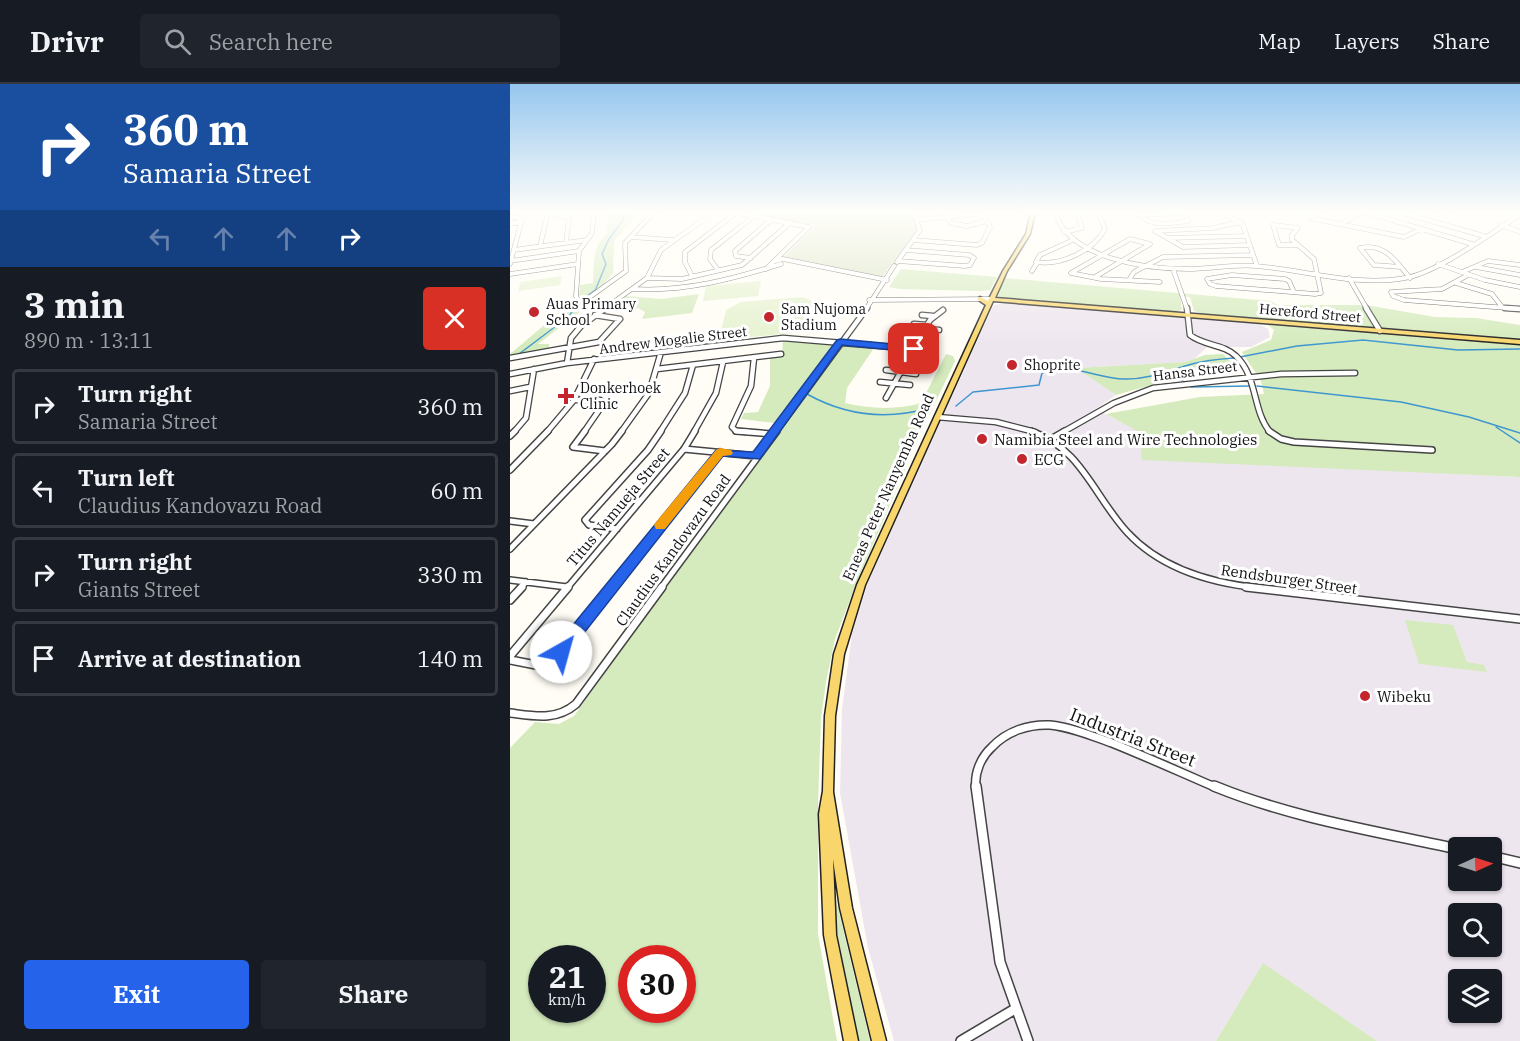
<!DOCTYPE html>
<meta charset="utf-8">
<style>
:root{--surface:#171b24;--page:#20242c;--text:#f1f3f6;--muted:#9ea1a6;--line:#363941;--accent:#2563eb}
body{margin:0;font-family:"IBM Plex Serif",serif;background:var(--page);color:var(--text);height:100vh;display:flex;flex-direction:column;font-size:22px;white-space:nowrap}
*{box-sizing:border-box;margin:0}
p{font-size:20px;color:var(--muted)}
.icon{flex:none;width:33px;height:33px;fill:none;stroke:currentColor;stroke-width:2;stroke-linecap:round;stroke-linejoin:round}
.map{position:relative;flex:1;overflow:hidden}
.panel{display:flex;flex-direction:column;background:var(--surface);width:510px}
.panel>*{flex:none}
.guide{background:#1a4fa0;color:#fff;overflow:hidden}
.needle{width:39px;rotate:87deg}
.tools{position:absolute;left:938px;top:753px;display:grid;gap:12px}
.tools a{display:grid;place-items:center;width:54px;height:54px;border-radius:6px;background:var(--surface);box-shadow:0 2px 4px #0004;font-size:30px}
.speed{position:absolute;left:18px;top:861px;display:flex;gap:12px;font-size:30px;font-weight:700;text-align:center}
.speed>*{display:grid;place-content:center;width:78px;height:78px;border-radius:50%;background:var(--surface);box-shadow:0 2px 4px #0004;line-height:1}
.speed small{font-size:15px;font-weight:400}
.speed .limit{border:9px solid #d22;background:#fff;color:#111}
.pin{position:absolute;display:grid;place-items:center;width:51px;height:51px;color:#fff;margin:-26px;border-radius:12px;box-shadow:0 3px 9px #0006}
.me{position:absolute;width:66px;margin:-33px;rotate:38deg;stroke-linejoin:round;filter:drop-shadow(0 0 4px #0008)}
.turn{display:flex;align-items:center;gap:21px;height:126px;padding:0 24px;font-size:27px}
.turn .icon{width:78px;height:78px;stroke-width:2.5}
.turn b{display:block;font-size:42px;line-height:51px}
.lanes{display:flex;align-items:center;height:57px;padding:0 24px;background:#0003;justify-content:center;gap:30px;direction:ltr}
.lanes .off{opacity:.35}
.round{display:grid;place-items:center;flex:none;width:63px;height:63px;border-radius:6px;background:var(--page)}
.overview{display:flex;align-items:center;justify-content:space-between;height:102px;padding:0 24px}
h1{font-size:36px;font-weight:700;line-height:45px}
.action{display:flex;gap:12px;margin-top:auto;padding:12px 24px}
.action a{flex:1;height:69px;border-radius:6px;background:var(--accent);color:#fff;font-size:24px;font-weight:700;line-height:69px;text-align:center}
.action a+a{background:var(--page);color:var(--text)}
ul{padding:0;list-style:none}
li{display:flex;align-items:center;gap:18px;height:75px;margin:0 12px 9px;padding:0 12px;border:3px solid var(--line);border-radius:6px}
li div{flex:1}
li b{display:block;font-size:22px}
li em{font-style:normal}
header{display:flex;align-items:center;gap:36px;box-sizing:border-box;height:84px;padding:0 30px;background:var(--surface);border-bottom:2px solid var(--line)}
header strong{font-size:28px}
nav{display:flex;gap:33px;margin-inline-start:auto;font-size:21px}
.search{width:420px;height:54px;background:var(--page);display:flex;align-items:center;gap:15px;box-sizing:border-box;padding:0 21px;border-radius:6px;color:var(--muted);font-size:22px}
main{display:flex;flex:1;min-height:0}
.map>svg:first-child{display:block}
.industrial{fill:#eee6ef;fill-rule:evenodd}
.green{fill:#d5ebbd;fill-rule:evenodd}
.cemetery{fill:#d9e3c4}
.pitch{fill:#e6f2cf}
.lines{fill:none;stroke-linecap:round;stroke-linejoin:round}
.stream{stroke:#3f96cf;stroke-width:1.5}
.minor-far4-casing{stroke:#444;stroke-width:5}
.minor-far3-casing{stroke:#444;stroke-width:7}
.minor-far2-casing{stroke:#444;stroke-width:8}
.minor-far1-casing{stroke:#444;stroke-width:10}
.minor-casing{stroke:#444;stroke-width:12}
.major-casing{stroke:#222;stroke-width:3}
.minor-far4{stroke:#fff;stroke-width:4}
.minor-far3{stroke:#fff;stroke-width:4.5}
.minor-far2{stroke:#fff;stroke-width:5}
.minor-far1{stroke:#fff;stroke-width:7}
.minor{stroke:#fff;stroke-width:9}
.major{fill:#f9d66b;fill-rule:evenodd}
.route{fill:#2563eb;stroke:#184099;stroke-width:1.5}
.slow{fill:#f59e0b}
.poi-dot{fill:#c4262e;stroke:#fff;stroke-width:2}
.labels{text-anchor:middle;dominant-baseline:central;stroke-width:6;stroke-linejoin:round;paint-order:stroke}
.far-poi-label{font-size:14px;fill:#111;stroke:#fff;text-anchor:start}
.far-street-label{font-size:14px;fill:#111;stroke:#fff}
.poi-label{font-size:15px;fill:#111;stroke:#fff;text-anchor:start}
.street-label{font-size:15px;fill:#111;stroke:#fff}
.near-street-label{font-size:18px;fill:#111;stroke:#fff}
</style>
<header>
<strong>Drivr</strong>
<div class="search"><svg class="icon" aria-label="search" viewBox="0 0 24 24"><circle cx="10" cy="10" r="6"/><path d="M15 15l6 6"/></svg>Search here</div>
<nav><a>Map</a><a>Layers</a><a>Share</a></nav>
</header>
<main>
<section class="panel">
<div class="guide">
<div class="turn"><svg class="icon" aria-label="right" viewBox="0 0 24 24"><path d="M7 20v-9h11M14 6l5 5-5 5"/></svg><div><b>360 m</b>Samaria Street</div></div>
<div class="lanes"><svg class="icon off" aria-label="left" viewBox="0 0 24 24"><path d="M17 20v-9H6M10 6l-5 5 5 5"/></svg><svg class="icon off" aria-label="ahead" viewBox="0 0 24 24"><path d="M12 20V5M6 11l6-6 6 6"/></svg><svg class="icon off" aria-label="ahead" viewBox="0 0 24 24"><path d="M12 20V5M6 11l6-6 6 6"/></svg><svg class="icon" aria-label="right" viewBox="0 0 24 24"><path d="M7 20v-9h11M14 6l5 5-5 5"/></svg></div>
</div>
<div class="overview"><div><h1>3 min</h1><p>890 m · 13:11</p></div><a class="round" style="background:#d93025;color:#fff"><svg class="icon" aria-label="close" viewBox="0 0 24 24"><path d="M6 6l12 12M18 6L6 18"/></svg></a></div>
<ul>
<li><svg class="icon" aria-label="right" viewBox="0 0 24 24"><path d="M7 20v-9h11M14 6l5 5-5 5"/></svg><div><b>Turn right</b><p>Samaria Street</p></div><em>360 m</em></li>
<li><svg class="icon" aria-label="left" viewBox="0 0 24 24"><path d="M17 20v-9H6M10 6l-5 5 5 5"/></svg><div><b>Turn left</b><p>Claudius Kandovazu Road</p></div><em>60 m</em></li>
<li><svg class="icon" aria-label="right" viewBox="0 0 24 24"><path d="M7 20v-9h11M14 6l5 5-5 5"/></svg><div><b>Turn right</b><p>Giants Street</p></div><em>330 m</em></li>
<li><svg class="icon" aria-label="arrive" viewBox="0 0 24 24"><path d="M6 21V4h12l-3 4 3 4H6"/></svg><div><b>Arrive at destination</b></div><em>140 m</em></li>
</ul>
<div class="action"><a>Exit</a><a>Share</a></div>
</section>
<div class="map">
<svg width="1010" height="957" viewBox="0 0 1010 957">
<rect width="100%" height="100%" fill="#fffdf5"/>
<path class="industrial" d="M496,219l191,15 62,6 9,5 2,8 -19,10h-44l-13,12 -9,3 -108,6 39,27 -20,14 44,23 201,36 179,9v564h-143l-114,-77 -47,77h-322l-26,-93 -28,-155 2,-84 10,-75 16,-51 124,-275 2,-3zM948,764h33v32h-33zM948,830h33v32h-33zM948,896h33v32h-33z"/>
<path class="green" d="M95,128h35l-26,29 -1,32 -13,16 -16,11 -5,-1 1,-14 13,-2c1,-16 -1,-39 14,-49l1,-20z
M391,185l96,8 -7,13 -9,1 -81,-2 -11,-2z
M495,194l265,23 8,4h88l69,12 41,1 44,7v15l-317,-26 -9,-3 -4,-14 -10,-1 2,13 -5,3 -171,-13 -7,-2 -1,-4z
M189,210l-7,19 -50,6 3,-7 -7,-4 -5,3 -23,-3 16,-12 35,3z
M64,216l5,5 -4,6 5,1 -42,32h11v7l-39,7v-4z
M757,240l253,21v132l-378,-17 -3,-28 -33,-18 94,-17 64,-3 -3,-13 -19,-29 29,-12 3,-10z
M273,254l93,7 -29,43 -2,15c24,6 53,7 76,0l25,-49 7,2 2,5 -36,76 -63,147 -21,55 -9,43 -5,36 -3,85v131l19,107h-327v-293l25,-26 24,2 15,-8 210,-292 -43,-5 3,-6 14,-1 12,-26v-30l12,-1zM32,874h50v52h-50zM122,874h50v52h-50z
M713,270l14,14 -2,5 -59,5 -60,17 -40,-27 109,-6 20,-7z
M895,536l48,5 14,37 17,3 3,7 -68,-8z
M323,798l4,22 33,137h-12l-22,-114z
M753,879l114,78h-161z"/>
<path class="cemetery" d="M234,128h166l6,13v6l-33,45h-4l-96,-18 33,-33z"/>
<path class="pitch" d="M52,192l-2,9 -42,6 3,-9z
M251,197l-3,15 -55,5 3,-15z
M293,213l12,5 -1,23 -12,7 -72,7 -10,-4 6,-25 15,-8z"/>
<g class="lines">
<path class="stream" d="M85,207l11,-27 -4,-10 7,-15 15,-20 -3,-7
M72,216l13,-10
M9,270l49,-37 11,-14
M730,273l57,-11 66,-6 95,10 62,-1
M657,289l18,9
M747,302l144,16 68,15 51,16
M681,303l59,-1
M297,310c39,22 80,26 123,14
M446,322l17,-14 66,-7 3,-12c26,-12 56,6 82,6 24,1 46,-9 68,-15 14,-4 28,-5 42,-6
M986,343l24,16"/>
<defs>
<path id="minor-far4" d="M36,128l23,6 -3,25
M84,128l-2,21 -13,18 -3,45 2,4 29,7
M188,128l12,2
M222,128l77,15 -43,42
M545,128c14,47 91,57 133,57 23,0 46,-5 68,-3 50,4 100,21 149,12 32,-5 86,-45 115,-63
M616,128l10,3 67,-3
M711,128l22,13 14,41
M855,128l107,32
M889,128l85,24
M931,128h7
M630,131c12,13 32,8 48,6l-3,-7
M0,132l12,3 -12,45
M437,133l4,6 16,3 20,-5
M800,134l94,19 17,-8
M800,134l10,-6
M731,138l-28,6 -58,3 28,16 67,-2
M833,139l19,-11
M0,140l11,-2
M763,141l25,3 -6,7v5l6,5h-19z
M991,141l19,7
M554,148l18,-4 -5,-16
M121,153l42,3
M657,154l80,-2
M403,156l64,5 5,-2 8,-16 -6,-11 -7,-2 -60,6
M563,156l-33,15 -4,7c25,4 57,-11 69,-33l-7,-17
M30,162l8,-34
M4,166l73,-10
M241,174l-15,-2 -1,-5 37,-32
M0,177l69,-10
M265,177l8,-2 104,21
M388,177l67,5 5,-1 4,-7 -5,-3 -63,-5
M387,178l23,-32 -7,-18
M928,180l47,16 35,7
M891,183l-27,-2 -14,-17c24,-6 36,13 50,30
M966,183l44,8
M663,185l14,40
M208,186l-8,-11 1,-9 43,-34
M522,187l5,-8
M952,188l26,-11 32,4
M0,190l68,-10
M958,191l-26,14 -51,3 2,4 11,4 116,9
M182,192l-7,-14v-10l51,-39
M585,193l55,-33 -20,-5 -59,34 30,6 59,3
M137,194l35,1 60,-14 49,-43
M839,194l18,31
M619,196l5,-8 29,-15 90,-2
M946,199l36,11 10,13
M123,205c52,3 99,-10 148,-25
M784,208l-5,-11 -4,-2 -53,-4 -25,4 3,5 6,2 99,8 6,-1 -7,-34 -16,-14
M359,216l123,-1
M73,218l43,-31 -1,-28 29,-31
M94,225l43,-31 14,-28 53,-38
M356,225l28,-43"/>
<path id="minor-far3" d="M677,224l3,27c14,11 34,9 46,21 22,21 16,54 34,76
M856,224l14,23
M995,224l15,1
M412,231l11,1
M404,240l13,1
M415,245l14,1
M399,250l13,1
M410,255l14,2
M0,274l89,-16 21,-23 -25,-4
M384,275l28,3
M57,279l4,-25 10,-12 25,-18
M147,285l124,-15
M376,286l30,4
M0,290l57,-11 216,-25 144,12
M370,298l30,3
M0,307l20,-4
M376,314l44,-78 13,-10
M64,316h26l4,3 -20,29
M427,333l59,5 39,10
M4,348l12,-14 8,-49
M37,348l27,-32 20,-41
M111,348l28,-39 12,-41
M150,348l25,-39 8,-28
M184,348l22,-39 7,-31
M239,348l-13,-1 -4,-4 19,-41 3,-28
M266,348l91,-124
M553,348l51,-29 39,-15 128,-14 74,-1"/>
<path id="minor-far2" d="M75,347l-12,16 32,4
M226,347l36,3
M521,347c50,17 63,65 96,101 34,37 83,51 132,56
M759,347l12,8 13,3 138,8
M0,352l5,-5
M541,355l14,-8
M174,365l72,7
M0,386l38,-39
M0,437l24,3
M107,445l-28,-4 -4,-5 63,-70 13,-19
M0,465l102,-105 10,-13
M0,496l57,7
M10,504l6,-6
M57,504l117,-139 11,-18
M101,504l109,-136
M151,504l116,-157"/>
<path id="minor-far1" d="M736,503l274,32
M0,516l12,-13
M0,572l58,-69
M0,576l31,6 13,-7 58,-72
M0,629c24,3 46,8 66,-9l86,-117
M466,704c-2,-15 5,-31 16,-41 15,-16 37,-23 58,-22 21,2 42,11 62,18 35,14 70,30 105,45"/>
<path id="minor" d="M466,702l24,176 28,79
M704,702c78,32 161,45 244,63
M981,772l29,7
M451,957l54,-32"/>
<path id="major" d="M521,128h4l-5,22 -23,37 -12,27 525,42v4l-527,-43 -128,284 -21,69 -9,62 -2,76 19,116 34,133h-14l-32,-133 -7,-49 3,76 22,106h-14l-20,-106 -5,-121 4,-23 2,-75 9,-62 23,-69 129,-280 -9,-6 3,-2 8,4 15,-30 23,-37z"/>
</defs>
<use href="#minor-far4" class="minor-far4-casing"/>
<use href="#minor-far3" class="minor-far3-casing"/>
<use href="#minor-far2" class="minor-far2-casing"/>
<use href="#minor-far1" class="minor-far1-casing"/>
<use href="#minor" class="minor-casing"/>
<use href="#major" class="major-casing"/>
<use href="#minor-far4" class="minor-far4"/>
<use href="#minor-far3" class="minor-far3"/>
<use href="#minor-far2" class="minor-far2"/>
<use href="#minor-far1" class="minor-far1"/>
<use href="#minor" class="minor"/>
<use href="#major" class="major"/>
</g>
<linearGradient id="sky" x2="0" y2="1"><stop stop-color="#95c6ee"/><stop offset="0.49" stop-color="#fffefa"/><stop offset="1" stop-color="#fffefa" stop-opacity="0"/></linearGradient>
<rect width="1010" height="262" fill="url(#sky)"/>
<path class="route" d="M330,255l74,7 4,3 -4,3 -72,-7 -82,114 -37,-3 -157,200 -5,2 -6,-2 -2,-4 2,-5 161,-197 37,2 84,-112z"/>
<path class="slow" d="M210,364l11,2 2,3 -2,2 -8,1 -58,73h-9l-2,-4 2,-3 60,-72z"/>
<g class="poi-dot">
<circle cx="24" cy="228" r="6"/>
<circle cx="259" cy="233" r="6"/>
<circle cx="502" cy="281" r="6"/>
<path d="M53 303h6v6h6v6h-6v6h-6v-6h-6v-6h6z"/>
<circle cx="472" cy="355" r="6"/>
<circle cx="512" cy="375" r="6"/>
<circle cx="855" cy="612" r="6"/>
</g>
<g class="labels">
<g class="far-poi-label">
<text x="36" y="220">Auas Primary<tspan x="36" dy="16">School</tspan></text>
<text x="271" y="225">Sam Nujoma<tspan x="271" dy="16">Stadium</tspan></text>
<text x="514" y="281">Shoprite</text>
<text x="70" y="304">Donkerhoek<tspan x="70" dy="16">Clinic</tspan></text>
</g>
<g class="far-street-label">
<text transform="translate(800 229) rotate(5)">Hereford Street</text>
<text transform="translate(163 256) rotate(-7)">Andrew Mogalie Street</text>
<text transform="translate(685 287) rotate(-7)">Hansa Street</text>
</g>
<g class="poi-label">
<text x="484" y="355">Namibia Steel and Wire Technologies</text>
<text x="524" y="375">ECG</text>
<text x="867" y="612">Wibeku</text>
</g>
<g class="street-label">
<text transform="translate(378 403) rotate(-66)">Eneas Peter Nanyemba Road</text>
<text transform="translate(108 423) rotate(-50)">Titus Namueja Street</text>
<text transform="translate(163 466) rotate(-54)">Claudius Kandovazu Road</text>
<text transform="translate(779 495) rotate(8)">Rendsburger Street</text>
</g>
<g class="near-street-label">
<text transform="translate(623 653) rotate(21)">Industria Street</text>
</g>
</g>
</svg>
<div class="tools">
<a><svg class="needle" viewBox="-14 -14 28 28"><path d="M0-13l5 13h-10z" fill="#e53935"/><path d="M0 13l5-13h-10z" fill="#9ea1a6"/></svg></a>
<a><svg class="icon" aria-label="search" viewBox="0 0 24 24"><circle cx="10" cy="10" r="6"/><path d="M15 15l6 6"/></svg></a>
<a><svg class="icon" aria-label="layers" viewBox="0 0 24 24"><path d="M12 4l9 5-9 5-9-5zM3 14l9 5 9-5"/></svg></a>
</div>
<div class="speed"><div>21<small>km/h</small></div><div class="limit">30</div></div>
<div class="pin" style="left:404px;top:265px;background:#d93025"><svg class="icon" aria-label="arrive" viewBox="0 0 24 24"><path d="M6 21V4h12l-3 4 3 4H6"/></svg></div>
<svg class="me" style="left:51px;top:568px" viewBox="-20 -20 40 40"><circle r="19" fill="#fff"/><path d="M0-13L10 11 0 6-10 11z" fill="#2563eb"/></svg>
</div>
</main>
